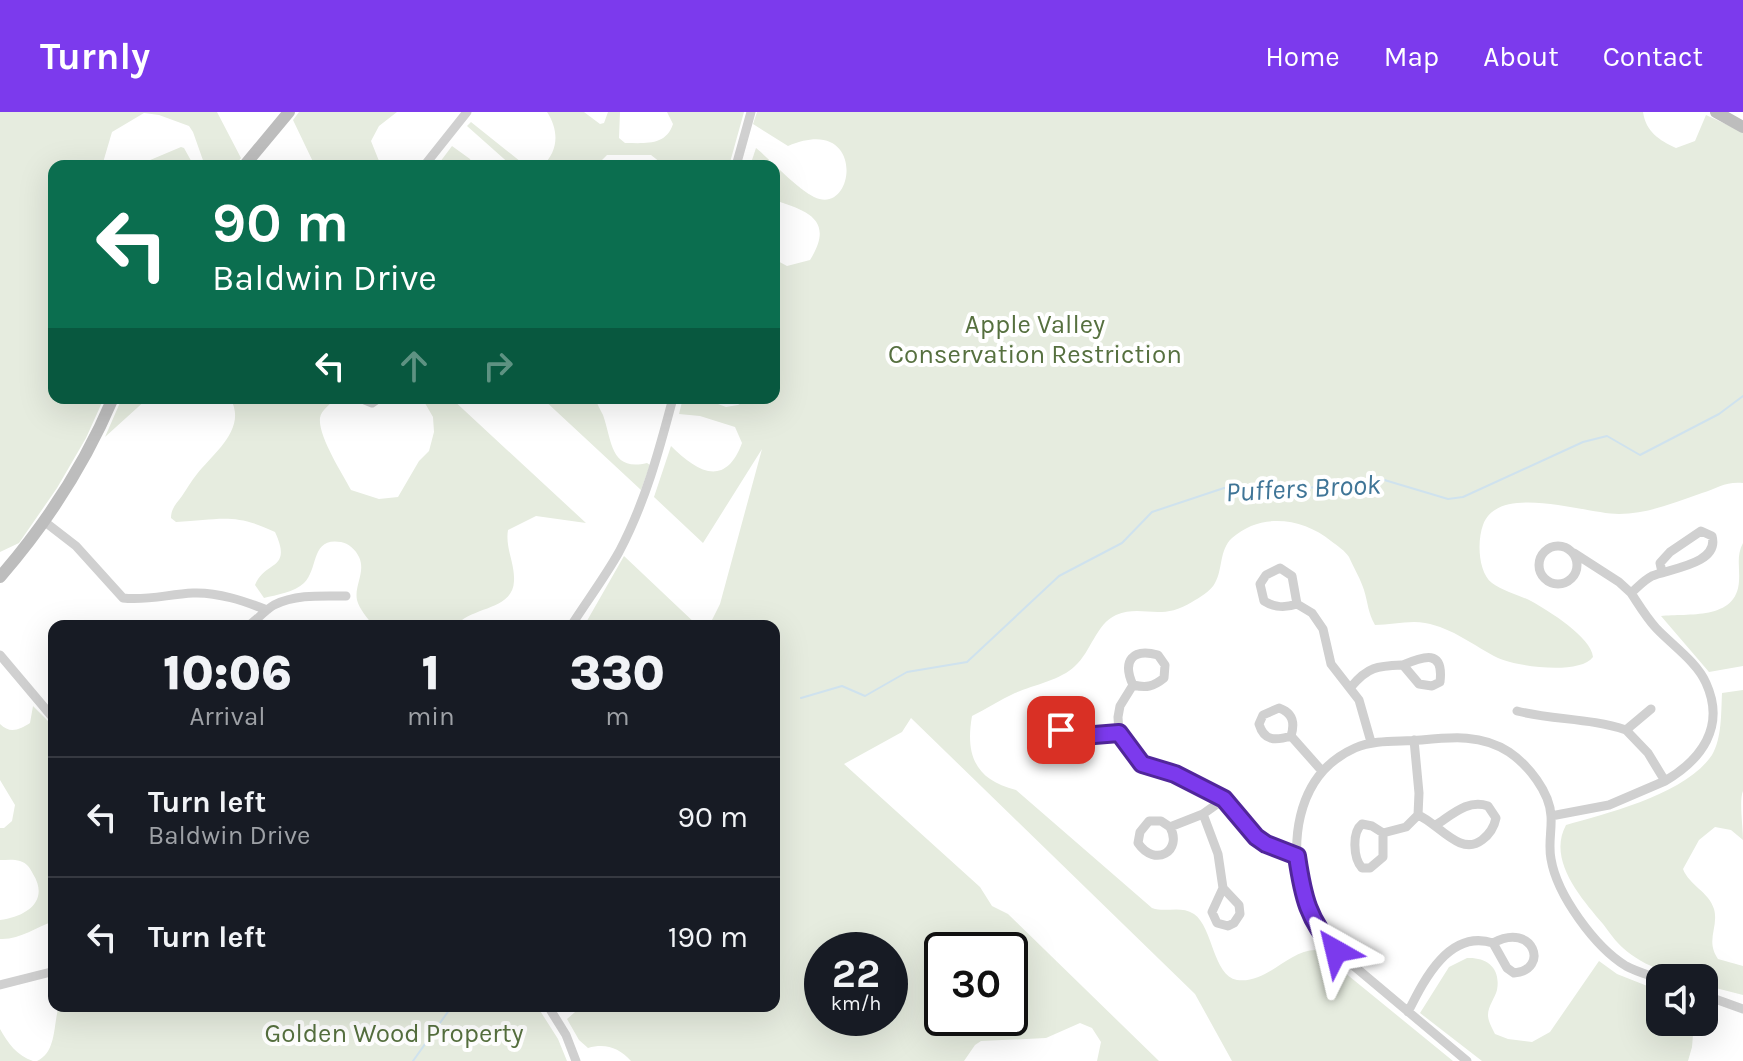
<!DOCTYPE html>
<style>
:root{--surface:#171b24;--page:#242831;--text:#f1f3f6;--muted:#9ea1a6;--line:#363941;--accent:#7c3aed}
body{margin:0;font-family:Karla,sans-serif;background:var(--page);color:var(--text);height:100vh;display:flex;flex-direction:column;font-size:30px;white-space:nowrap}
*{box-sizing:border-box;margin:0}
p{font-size:26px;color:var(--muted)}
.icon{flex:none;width:44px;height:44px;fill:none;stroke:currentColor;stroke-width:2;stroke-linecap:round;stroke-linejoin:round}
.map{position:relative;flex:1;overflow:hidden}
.drawer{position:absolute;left:48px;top:508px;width:732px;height:392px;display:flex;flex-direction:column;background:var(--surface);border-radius:16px;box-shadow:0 8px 32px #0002}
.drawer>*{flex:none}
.banner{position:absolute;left:48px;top:48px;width:732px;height:244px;border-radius:16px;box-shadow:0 8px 32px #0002;background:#0b6e4f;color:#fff;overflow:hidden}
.buttons{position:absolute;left:1646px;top:852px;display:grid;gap:16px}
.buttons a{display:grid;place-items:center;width:72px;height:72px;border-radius:16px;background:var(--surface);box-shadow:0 8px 32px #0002;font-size:40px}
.speed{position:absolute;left:804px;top:820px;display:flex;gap:16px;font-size:40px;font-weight:700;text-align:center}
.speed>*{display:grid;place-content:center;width:104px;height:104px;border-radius:50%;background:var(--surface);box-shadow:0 8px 32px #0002;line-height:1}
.speed small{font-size:20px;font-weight:400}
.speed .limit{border:4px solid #111;border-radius:12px;background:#fff;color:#111}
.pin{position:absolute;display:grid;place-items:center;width:68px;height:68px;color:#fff;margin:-34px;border-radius:16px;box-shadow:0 4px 12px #0006}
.me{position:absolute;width:88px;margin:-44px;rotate:323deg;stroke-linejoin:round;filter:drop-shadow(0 0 6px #0008)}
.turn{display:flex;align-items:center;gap:28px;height:168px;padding:0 32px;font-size:36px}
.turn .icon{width:104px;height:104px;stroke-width:2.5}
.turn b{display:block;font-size:56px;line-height:68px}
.lanes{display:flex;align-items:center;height:76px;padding:0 32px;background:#0003;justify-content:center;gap:40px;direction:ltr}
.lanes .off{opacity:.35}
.eta{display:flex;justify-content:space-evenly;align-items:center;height:136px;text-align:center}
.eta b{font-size:48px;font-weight:800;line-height:56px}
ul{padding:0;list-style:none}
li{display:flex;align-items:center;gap:24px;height:120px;padding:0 32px;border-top:2px solid var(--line)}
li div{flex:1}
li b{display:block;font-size:30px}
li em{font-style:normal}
header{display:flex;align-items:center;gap:48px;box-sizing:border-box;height:112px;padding:0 40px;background:var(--accent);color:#fff}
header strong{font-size:38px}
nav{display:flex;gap:44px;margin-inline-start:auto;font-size:28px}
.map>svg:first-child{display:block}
.green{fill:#e6ecdf;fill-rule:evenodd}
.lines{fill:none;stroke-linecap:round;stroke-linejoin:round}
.stream{stroke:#cfe2ee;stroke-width:2}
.minor{stroke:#d0d0d0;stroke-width:9}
.secondary{stroke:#bdbdbd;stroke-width:12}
.route-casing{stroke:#51269a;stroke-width:20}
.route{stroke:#7c3aed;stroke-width:14}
.labels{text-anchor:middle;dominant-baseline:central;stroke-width:8;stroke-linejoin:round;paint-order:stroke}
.park-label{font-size:26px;fill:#56703f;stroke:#fff}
.water-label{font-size:28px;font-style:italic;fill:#3f7597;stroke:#fff}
</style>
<header>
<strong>Turnly</strong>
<nav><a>Home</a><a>Map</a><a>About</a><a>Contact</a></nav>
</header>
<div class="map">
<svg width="1743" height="949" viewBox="0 0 1743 949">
<rect width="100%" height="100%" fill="#fff"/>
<path class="green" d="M0,0h217l24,46 -6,8h-30l-12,-34 -4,-6 -30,-11 -15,-2 -32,19 -10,34h-48v232h50l-18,40 -29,50 -38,55 -19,9z
M299,0h98l-18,14 -8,15 10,25h-66l-22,-46z
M547,0h37l16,12 4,-1 4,-11h12l-1,26 6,5c20,0 41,3 48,-19l-6,-12h77l-15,54h-64l-14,-11h-44l-11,11h-54c17,-15 17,-36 5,-54z
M757,0h886c3,20 16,28 33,36l19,-7 11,-26 37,17v351c-16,-2 -26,5 -41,10 -26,9 -54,21 -83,21 -33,0 -121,-32 -136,11 -6,16 -5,47 9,58 11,8 27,12 39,18 18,10 60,36 62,56 -13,18 -75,10 -95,1 -24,-12 -45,-30 -73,-35 -15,-3 -34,2 -50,2 -7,-12 -7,-22 -11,-35 -3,-10 -10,-22 -15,-33 -4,-6 -11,-11 -18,-16 -28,-23 -70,-29 -99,-3 -13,12 -9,31 -17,45 -4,8 -16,15 -23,19 -32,20 -49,2 -76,13 -20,9 -25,37 -41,51 -14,14 -42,19 -60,27 -15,7 -29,16 -43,23 -7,40 4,64 44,74l136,118c14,5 28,-3 42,6 19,13 19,62 43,66 31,4 52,-31 80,-30l136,111h-221l-37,-67 -284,-276 -9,14 -58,32 136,123 12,19 16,8 151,147h-62l4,-19 -9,-14 -12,-5 -34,15 -65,3 -6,4 -11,16h-333c-12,-13 -25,-18 -43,-13l-9,-8 -12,-21 15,-13h192v-380h-65l11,-22 42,-155 -59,94 -49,-46 17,-51c25,25 54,43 71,-3l-7,-16 -35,-11 -21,-2 4,-16h19l24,9 12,-2 11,-7h25v-139l13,7 23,-6c25,-40 -2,-49 -36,-60v-34h-24l6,-18c17,14 39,39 58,49 42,21 53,-85 -26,-51l-35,-22zM822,838h68v68h-68zM942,838h68v68h-68z
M471,10l55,44h-14l-45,-40z
M452,34l18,13 3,7h-36z
M181,35l3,1 10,18h-58z
M122,286h26l-43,39z
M230,286h106c-5,6 -15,12 -16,20 -2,18 22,55 31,72l28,9 19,-2 21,-36 10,-10 5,-19 -1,-15 -11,-19h29l135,125 -50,-7 -28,14c-3,18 7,33 6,51 -1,30 -43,25 -58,45h-83c-5,-8 -14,-17 -16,-26 -3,-14 9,-28 2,-43 -3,-7 -11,-14 -18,-15 -31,-5 -22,27 -37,41 -9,9 -28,12 -40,15l-9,-13c10,-25 38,-14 20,-53 -41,-20 -56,-12 -99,-10l-5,-4c0,-10 6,-15 11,-22 5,-7 9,-15 15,-22 17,-21 51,-46 33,-76z
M542,286h53c2,6 5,11 8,17 9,25 7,57 44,48l3,2 -9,25z
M1743,431v123l-34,6 -48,-56c26,-3 76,5 78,-35 1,-14 -3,-25 4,-38z
M624,444l74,70h-71c-14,-9 -27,0 -43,0z
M1743,578v101c-4,9 0,36 0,49l-12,-10 -16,-3 -16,13 -16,29c6,16 26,23 31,40 5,19 -9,31 4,50l25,7v29l-39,-10v-7c-27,0 -60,-11 -81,-30 -7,-6 -14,-16 -20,-24 -22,-26 -56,-64 -37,-99 42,-12 120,-31 146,-70 10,-17 9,-42 10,-62z
M33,594l21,21v194c-18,6 -34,19 -54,18v-19c26,-3 50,-19 33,-46 -3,-6 -6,-11 -13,-13 -6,-2 -14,-1 -20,-1v-32h4l8,-7 3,-16 -15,-25v-56c10,10 19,6 30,-1z
M1467,846c20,-1 34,10 30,32 -2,8 -9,16 -9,25 0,6 4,13 7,19l13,5 24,3 18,-10 49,-71 18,13 43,17v31h34l-2,25 -4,14h-206l-62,-48 29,-46z
M59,894h478l21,33 9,22h-530c20,-9 16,-37 22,-55z
M0,917c8,14 17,27 33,32h-33z"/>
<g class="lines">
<path class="stream" d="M801,586l41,-12 23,10 42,-24 60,-10 92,-86 63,-33 30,-31 72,-24h83l74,-9 67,20 15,-2 120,-55 24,-6 33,19 79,-41 24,-18
M774,598h3
M413,949l39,-55"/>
<path class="minor" d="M424,54l43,-54
M736,54l15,-54
M360,286l12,5 7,-5
M45,410l31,24 47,52c24,3 46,-4 70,-5 25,-1 51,8 74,17
M1539 453a19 19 0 1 1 38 0a19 19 0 1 1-38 0Z
M1574,441l45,29 12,11c7,-6 13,-13 21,-17 17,-7 68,-12 60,-40l-11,-5 -31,21 -10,11 2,9
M1297,492c-12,4 -22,4 -33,-3l-4,-17 6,-9 14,-7 12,8 5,28 15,9 11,16 8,35 28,36 12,42
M248,514c9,-6 16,-15 26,-21 22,-11 48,-9 72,-9
M571,514c16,-25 34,-49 48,-74 26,-49 40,-101 54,-154
M0,543l54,64
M1133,573c13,3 20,2 31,-7l1,-13 -7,-10c-26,-7 -36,6 -25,30l-13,21 -2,11 1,16 10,17 13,14 33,10 49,25 -21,15
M1351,575c17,-21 27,-21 52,-22l16,19 13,2 8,-4c4,-33 -16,-26 -37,-17
M1517,599c36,9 73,7 109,19l25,-21
M1626,618l22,23 17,28c36,-21 61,-54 41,-98 -9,-21 -34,-38 -50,-55 -10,-11 -17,-23 -25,-35
M1082,624l-3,10 -12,10h-8l-9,-7 2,-12 12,-8 18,7 37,-3
M1291,624c4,-13 2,-23 -12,-28l-16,7 -4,9c5,17 16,17 32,12l31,35
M1224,687l32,38 10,7 31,12
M1418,703c20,8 42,42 64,25 8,-6 12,-12 14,-22l-8,-12c-20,-7 -35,8 -52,19
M1551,704l58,-11 56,-24
M1170,715c13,24 -15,41 -32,16l2,-11 9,-11h12l9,6 33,-13 15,40 5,34 16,17 1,9 -6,9 -6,3 -11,-3 -5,-11 11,-24
M1383,721v24l-13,11h-8c-9,-10 -10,-36 0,-44l10,2 11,7 23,-6 12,-12 1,-22 -5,-53
M0,873l51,-13
M1704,883l39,14
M548,894l18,29 10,26
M1408,900c16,-32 41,-83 85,-69l14,25 7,5c36,-3 20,-52 -21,-30
M1467,949l-131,-110c-12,-14 -24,-27 -30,-45 -19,-57 -12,-131 49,-158 21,-9 43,-6 66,-8 31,-3 61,-6 88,12 19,13 41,40 42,64 1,15 -3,28 0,43 6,36 44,88 75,107 11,6 23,9 34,13"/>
<path class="secondary" d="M1716,0l27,15
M244,54l45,-54
M0,465c47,-54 85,-113 113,-179"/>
</g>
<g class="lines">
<defs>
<path id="route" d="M1061,618l8,-1 13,7 37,-3 23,31 33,10 49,25 32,38 10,7 31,12c6,41 11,64 39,95"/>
</defs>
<use href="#route" class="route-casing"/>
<use href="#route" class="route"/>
</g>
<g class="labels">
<g class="park-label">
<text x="1035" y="212">Apple Valley<tspan x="1035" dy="30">Conservation Restriction</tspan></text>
<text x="394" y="921">Golden Wood Property</text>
</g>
<g class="water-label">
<text transform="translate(1303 376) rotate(-3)">Puffers Brook</text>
</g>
</g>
</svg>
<div class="buttons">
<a><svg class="icon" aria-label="sound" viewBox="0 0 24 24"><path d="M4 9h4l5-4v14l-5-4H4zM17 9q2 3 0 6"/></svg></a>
</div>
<div class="speed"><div>22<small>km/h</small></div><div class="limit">30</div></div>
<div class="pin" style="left:1061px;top:618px;background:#d93025"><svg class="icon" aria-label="arrive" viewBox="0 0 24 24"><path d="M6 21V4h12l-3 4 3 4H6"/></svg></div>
<svg class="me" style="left:1336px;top:839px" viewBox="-20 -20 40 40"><path d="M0-17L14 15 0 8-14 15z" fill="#7c3aed" stroke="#fff" stroke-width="4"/></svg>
<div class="banner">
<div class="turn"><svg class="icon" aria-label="left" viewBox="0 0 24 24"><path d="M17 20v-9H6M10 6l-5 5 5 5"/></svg><div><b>90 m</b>Baldwin Drive</div></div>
<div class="lanes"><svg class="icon" aria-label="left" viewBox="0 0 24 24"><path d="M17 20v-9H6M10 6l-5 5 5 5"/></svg><svg class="icon off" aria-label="ahead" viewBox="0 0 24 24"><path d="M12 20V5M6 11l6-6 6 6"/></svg><svg class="icon off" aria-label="right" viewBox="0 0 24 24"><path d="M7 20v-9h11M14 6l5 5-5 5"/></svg></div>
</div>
<section class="drawer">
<div class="eta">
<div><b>10:06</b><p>Arrival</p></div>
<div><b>1</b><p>min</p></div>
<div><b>330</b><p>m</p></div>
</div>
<ul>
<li><svg class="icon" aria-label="left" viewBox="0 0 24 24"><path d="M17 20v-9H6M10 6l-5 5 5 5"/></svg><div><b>Turn left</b><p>Baldwin Drive</p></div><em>90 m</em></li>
<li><svg class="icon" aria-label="left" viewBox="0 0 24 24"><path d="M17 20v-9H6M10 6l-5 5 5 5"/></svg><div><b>Turn left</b></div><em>190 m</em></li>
</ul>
</section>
</div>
